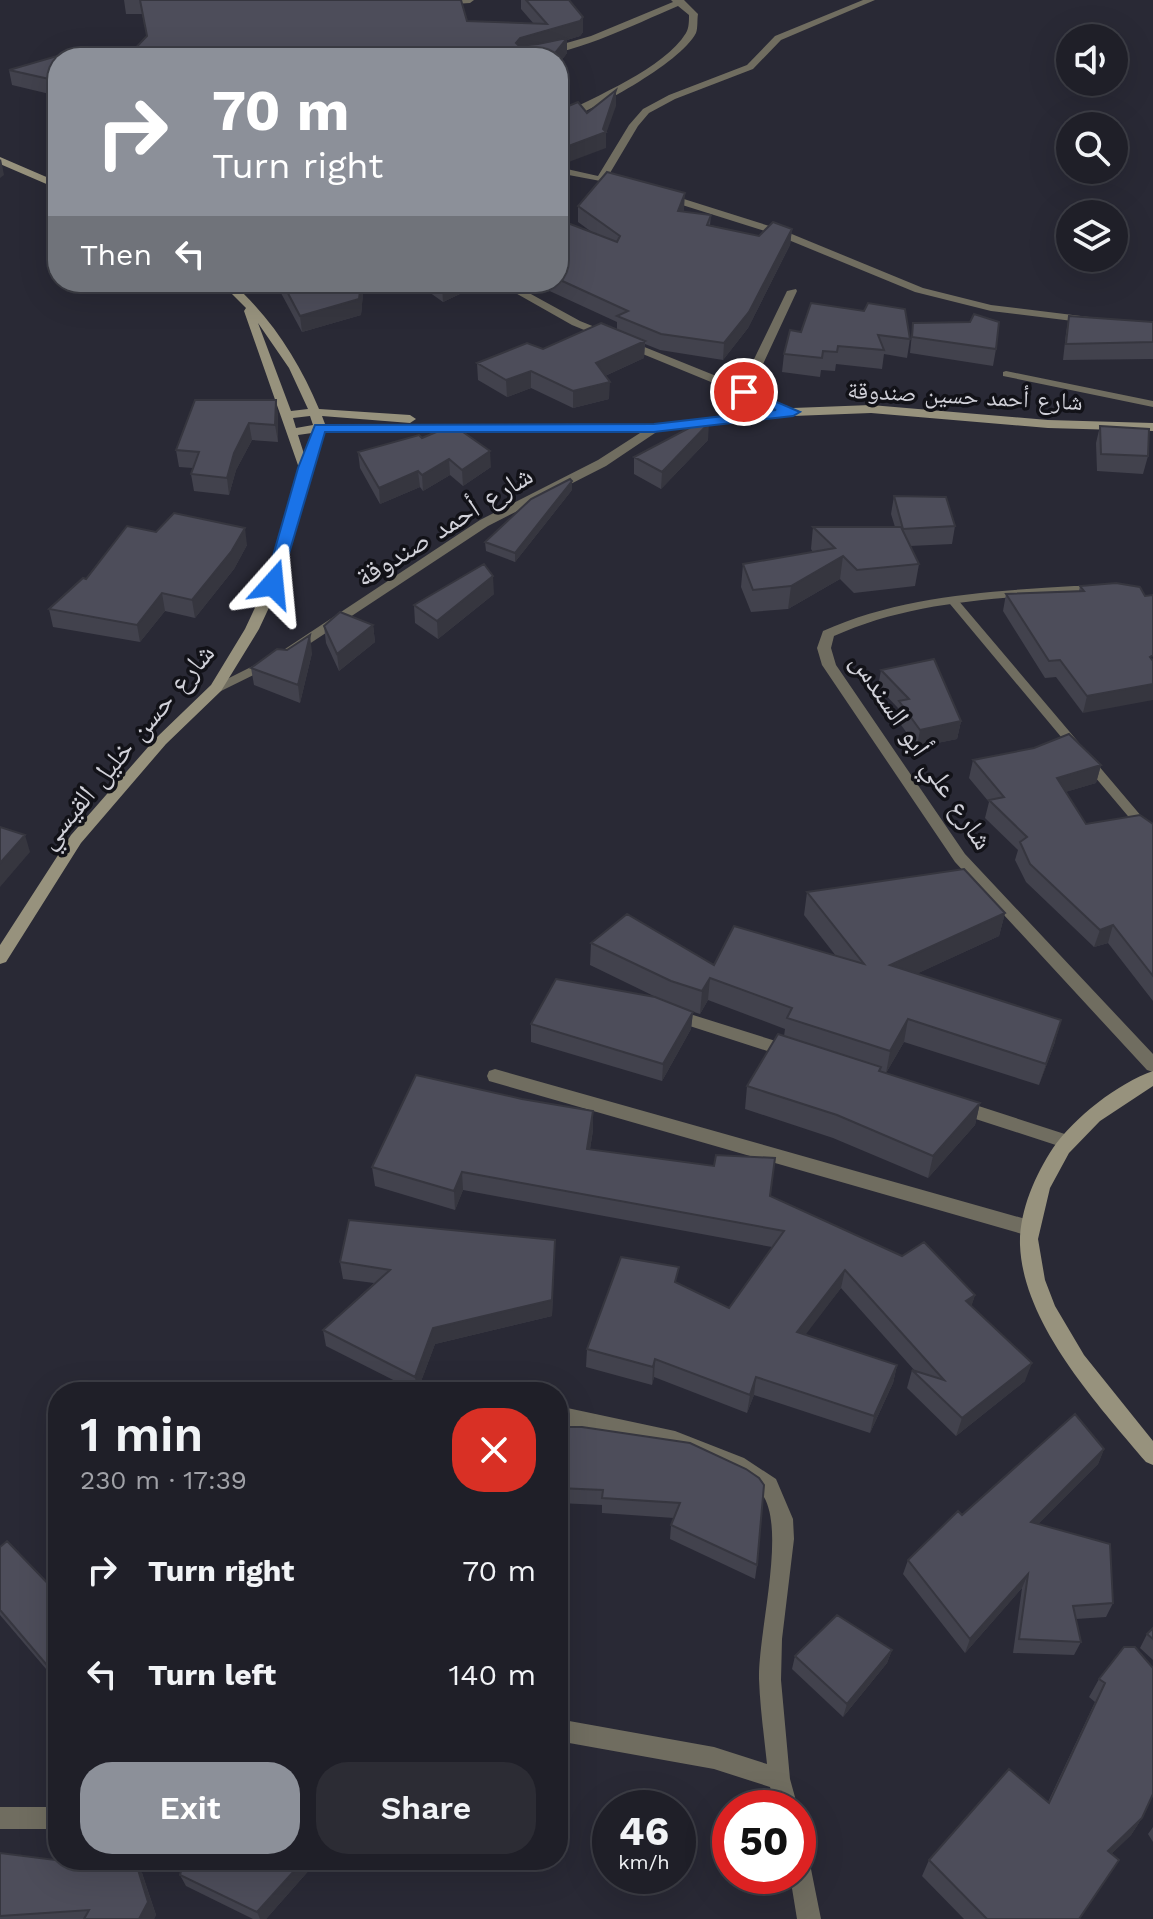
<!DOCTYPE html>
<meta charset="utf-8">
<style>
:root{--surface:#1f1f28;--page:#2c2c34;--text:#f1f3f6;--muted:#a1a2a8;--line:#3c3d45;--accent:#8c9099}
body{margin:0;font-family:"Work Sans","Noto Naskh Arabic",sans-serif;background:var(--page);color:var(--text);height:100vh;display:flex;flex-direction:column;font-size:30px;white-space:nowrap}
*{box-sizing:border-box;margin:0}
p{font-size:26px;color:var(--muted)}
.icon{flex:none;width:44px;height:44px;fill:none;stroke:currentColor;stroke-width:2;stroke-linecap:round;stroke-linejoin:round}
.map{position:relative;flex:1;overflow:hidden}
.panel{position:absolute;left:48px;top:1382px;width:520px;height:488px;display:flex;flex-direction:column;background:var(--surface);border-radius:32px;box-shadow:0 8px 32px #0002,0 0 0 2px var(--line)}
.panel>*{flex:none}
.banner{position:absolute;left:48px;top:48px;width:520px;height:244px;border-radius:32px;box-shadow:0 8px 32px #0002,0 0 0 2px var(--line);background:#8c9099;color:#fff;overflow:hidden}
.buttons{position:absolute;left:1056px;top:24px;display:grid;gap:16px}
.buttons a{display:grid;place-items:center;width:72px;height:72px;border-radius:50%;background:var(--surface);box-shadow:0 8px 32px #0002,0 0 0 2px var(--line);font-size:40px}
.speed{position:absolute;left:592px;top:1790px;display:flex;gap:16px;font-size:40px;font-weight:700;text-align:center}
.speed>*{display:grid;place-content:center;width:104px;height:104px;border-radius:50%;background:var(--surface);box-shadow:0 8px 32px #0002,0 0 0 2px var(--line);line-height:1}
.speed small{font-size:20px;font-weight:400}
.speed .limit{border:12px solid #d22;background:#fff;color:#111}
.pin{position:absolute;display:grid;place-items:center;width:68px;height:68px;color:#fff;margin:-34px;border:4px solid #fff;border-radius:50%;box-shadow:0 2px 8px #0007}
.me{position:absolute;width:88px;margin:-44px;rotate:18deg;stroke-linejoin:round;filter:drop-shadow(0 0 6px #0008)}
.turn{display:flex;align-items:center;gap:28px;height:168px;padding:0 32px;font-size:36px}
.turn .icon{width:104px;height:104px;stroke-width:2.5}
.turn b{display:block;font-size:56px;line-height:68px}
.then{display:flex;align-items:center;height:76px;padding:0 32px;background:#0003;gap:16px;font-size:30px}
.round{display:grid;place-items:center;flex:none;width:84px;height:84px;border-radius:32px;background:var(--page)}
.headline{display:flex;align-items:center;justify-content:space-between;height:136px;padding:0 32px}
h1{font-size:48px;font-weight:600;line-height:60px}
.cta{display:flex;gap:16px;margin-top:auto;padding:16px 32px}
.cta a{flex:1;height:92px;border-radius:32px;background:var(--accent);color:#fff;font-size:32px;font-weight:600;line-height:92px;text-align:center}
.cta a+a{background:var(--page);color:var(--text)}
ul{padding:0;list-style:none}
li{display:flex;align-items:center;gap:24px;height:104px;padding:0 32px}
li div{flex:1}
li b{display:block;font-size:30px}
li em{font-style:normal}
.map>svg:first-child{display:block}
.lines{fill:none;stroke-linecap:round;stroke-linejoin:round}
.service{fill:#706d60;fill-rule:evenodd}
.minor{fill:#706d60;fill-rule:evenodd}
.secondary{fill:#97927d;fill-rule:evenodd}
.wall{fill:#42424d}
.shaded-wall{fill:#36363f}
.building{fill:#4d4d5a;stroke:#36363f;stroke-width:2}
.route{fill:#1a73e8;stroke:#114b97;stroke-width:2}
.labels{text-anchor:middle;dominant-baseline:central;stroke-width:7;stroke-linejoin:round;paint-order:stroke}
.far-street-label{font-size:24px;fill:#d1d1d9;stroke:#121218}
.street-label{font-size:28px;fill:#d1d1d9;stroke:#121218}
</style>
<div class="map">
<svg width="1153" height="1919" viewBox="0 0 1153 1919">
<rect width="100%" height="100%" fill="#292935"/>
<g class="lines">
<path class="service" d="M1006,371l147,30v6l-150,-31v-4z
M954,599l4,1 122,144 1,3 -1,3h-8l-122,-146 -1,-2z
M1088,757l4,1 61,72v12l-4,-1 -65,-77 -1,-3z"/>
<path class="minor" d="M436,0h38l-4,3 -31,2 -3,-1z
M671,0h13l14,14c-1,6 0,14 -2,19 -16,31 -105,78 -138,90v-7c36,-19 107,-48 128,-83 3,-5 3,-12 3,-18l-11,-9c-45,19 -110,52 -159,52l2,-2 70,-20 82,-34z
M863,0h12l-94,40 -28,29 -78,30 -26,14 -11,13 -31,52 20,4v4l-69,-13v-6l40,9 31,-51 14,-16 26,-14 78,-30 28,-29z
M110,53l10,5h-13l-2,-2z
M660,194h8l114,36 141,58 68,17 98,12 6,3 -6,3 -98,-12 -76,-19 -141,-58 -114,-36z
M496,282h13l71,39 161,65 46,-95 9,-2 1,2 -46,99 48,22 -2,2h-8l-217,-89z
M654,424l6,4 -2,3 -52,35 -118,60 -191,126 -5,1 -7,-4 195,-129 118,-60z
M1074,586h27l7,4 -7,4c-85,1 -189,6 -267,42l-3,12 5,17 129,189 188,200v18l-6,-2 -192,-208 -133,-197 -5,-17 6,-17c77,-35 168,-40 251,-45z
M269,658l7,4 -2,3 -53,26 -5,1 -7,-4z
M674,1009l121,38 2,5 -2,5 -6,1 -121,-39 -2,-4 2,-4z
M495,1069l534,151 6,3 3,5 -3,5 -6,3 -540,-155 -2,-5 2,-5z
M960,1100l114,37 3,5 -3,5 -6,2 -114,-37 -3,-5 3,-5z
M558,1406l117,25 69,27 32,21 17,40 1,20 -12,100 -1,41 9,99 8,29v1l-22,-1 -6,-21 -56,-18 -156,-28v-22l156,28 53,17c-3,-28 -7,-57 -8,-85 -1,-47 28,-151 3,-185 -3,-5 -10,-8 -14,-11 -55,-38 -126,-45 -190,-59z
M0,1807h58v22h-58z
M798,1848l8,3 3,8 12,60h-24l-7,-43h8z"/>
<path class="secondary" d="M0,157l58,25v7l-58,-25z
M220,282h11c40,35 68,79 88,127l91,6 6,4 -6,4 -88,-7 3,8h329l139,-16 78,-3 177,15 105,3v8l-105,-3 -177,-15 -78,3 -139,16 -329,-1 -14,37 -31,116 -21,45 -38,62 -55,53 -85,99 -75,119 -6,2v-19l71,-110 85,-97 55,-53 34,-56 21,-45 33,-116 -55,-157 2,-3zM258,323l31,45 19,41 -17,2zM310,416l3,9 -17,3 -3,-10zM312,433l-8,21 -6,-19z
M1153,1071v15l-53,35 -31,32 -19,35 -12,51 7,41 10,26 29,49 69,86v24l-7,-3c-48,-57 -123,-138 -126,-217 -1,-33 15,-70 33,-97 21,-30 65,-65 100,-77z"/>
</g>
<path class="wall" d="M124,0h337l6,21 67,3 -13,-15v-9h5l57,32 -3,4 -13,4v13l-9,12v-7h-432l21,-22 -5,-22h-16z
M58,58v38l-46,-11 -3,-15z
M578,206l106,3 -1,3 28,3 -1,10 49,11 33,-7 -2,16 -42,83 -25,32 -63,-10 -15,-6 -1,14 -39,18 4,23 -36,9 -42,-20 -24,9 -29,-17 -1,-17 66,-14 74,-19v-8l-87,-40h28v-52l35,3 -15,-11z
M275,282h89l-3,33 -59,17z
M415,282h70l-42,20z
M811,303l99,36 -3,19 -23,-4 -2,15 -46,-5 -1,7 -14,-1 -1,7 -38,-5 2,-18 17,-22z
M1069,316l84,6v37l-90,1 3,-27z
M913,323l83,26 -3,17 -83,-13z
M276,400l2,17v25l-26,-2 -16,30 -7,25 -35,-4 -3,-17 2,-6 -14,-1 -3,-17z
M1100,426l48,30 -5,18 -46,-3 -1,-28z
M422,438l69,29 -28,19 -13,-11 -27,16 -3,-4 -40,17 -20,-36 -2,-16z
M708,440l-47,49 -27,-15v-17z
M572,490l-57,72 -29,-11 -1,-9z
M894,496l61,30 -3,18 -42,2 9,18 -4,22 -61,7 -14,-14 -52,30 -37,3 -10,-25 2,-23 70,-12 -2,-3 2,-22h82l-4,-13z
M156,532l91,13 -13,24 -39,49 -30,-7 -25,31 -87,-15 -4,-18 37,-30z
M1080,586l60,1 -57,126 -27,-36 -11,1 -42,-67 3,-17 73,-3z
M494,594l-56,45 -23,-16 -1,-18z
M373,625l2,17 -36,29 -13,-28 -2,-17z
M312,653l-12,50 -46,-18 -3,-17z
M881,670l80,51 -4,18 -40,8 -21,-29 2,-10 -20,-21z
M973,760l128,5 -5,18 -31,9 21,32h67v177l-45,-58 -14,4 -68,-65 -11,-22 3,-10 -33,-32 4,-16 -20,-24z
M807,892l198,21 -6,23 -83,38 139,68 -16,43 -135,-43 -18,31 94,30 -5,22 -47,53 -95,-40 -88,-29 2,-23 37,-50 1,-7 -77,-29 -8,14 -18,-6 11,4 -2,17 -29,52 -131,-39v-18l131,-24 -72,-35 1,-22 123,22 122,-9 -32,-41z
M522,1099l71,31 -3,19 180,47 205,99 -4,11 54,75 -69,55 -49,-48 5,-18 3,1 -74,-83 -36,46 92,31 -4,18 -23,50 -116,-38 -7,18 -93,-36 -2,8 -66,-18 1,-18 91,-65 51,24 43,-61 -309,-57 -8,20 -80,-24 -3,-19z
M555,1240l-3,76 -117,28 -18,48 -91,-46 -3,-16 51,-47 -31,-4 -3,-17z
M558,1427h24l175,138 -2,14 -85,-40 1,-14 3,-7 -72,-5v-8l-44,-2z
M1104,1449l-6,15 -60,60 75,79 -7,14 -30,2 5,23 -7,13 -61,-2 9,-65 -57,65 -62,-79 5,-14 54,-45z
M0,1547l58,47v89l-58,-68z
M1153,1628v32l-13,-12 7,-14z
M1124,1647l18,171 -11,17 -20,19 -32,65h-115l-42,-43 7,-16 119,-58 47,-100 -6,-5 10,-18z
M892,1650l-5,13 -44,54 -51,-48 3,-13z
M1153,1827v15l-5,-8z
M0,1853l142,20 14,42 -2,4h-154z
M184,1860h134l-52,59h-13l-67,-33 -6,-11z
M409,1860h15l-8,8z"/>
<path class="shaded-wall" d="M583,17v15l-3,4 -13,4v13l-9,12v-7h-42v-15l4,-5z
M616,90v16l-10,28v14l-48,18v-16l45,-21z
M568,92v16l-10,5v-16z
M1,159l3,16 -4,3v-18z
M685,193l-1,16 -7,18 1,-16z
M792,229l-2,16 -42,83 -25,32 1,-17z
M361,282h3l-3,33 -59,17 -2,-16z
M450,282h35l-42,20 -1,-16z
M645,341l-1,17 -48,22v-17z
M531,371v17l-24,9 -1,-17z
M610,382l-1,17 -36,9v-17z
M276,400l2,17v25l-3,-17z
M249,423l3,17 -16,30 -7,25 -2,-17 7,-25z
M709,423l-1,17 -47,49 1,-17z
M490,451l1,16 -28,19 -1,-16z
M449,459l1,16 -27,16 -1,-16z
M418,471l2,16 -40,17 -1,-16z
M572,481v9l-57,72v-9z
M245,528l2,17 -13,24 -39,49 -3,-18z
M843,556l-3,23 -52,30 3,-23z
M493,576l1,18 -56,45 -1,-18z
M162,593l3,18 -25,31 -3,-17z
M373,625l2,17 -36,29 -2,-17z
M310,635l2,18 -12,50 -2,-18z
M1153,684v16l-70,13 4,-17z
M961,721l-4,18 -40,8 3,-17z
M1101,765l-5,18 -44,13 5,-18z
M25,835l5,17 -30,35v-24z
M1005,913l-6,23 -113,52 4,-23z
M1113,925l-5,18 -14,4 6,-17z
M710,978l-2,22 -8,14 2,-23z
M693,1012l-2,17 -29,52 1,-17z
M908,1019l-4,23 -18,31 4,-22z
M1061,1020l-6,22 -16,43 7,-21z
M980,1103l-5,22 -47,53 5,-22z
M593,1111v19l-6,38v-19z
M462,1172l1,18 -8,20 -1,-19z
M555,1240l-3,76 -117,28 -18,48 -2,-15 18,-49z
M845,1270l-4,18 -47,62 3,-18z
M975,1295l-6,19 -3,-13z
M655,1359l-1,18 -2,8 1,-18z
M1032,1363l-7,18 -69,55 6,-18z
M897,1365l-4,18 -23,50 4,-17z
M756,1377l-2,18 -7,18 3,-18z
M1104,1449l-6,15 -73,73 6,-15z
M1028,1574l-6,14 -57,65 5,-14z
M892,1650l-5,13 -44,54 4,-13z
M1142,1818l-11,17 -34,33 11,-17z
M135,1860l7,13 14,42 -2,4h-15z
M304,1860h14l-52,59h-6l-3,-7z
M415,1860h9l-8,8z"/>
<path class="building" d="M140,0h321l6,21 80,3 -21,-24h43l14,17 -3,4 -60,17 -4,5 3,3 19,-2 29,-6 -16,20h-101l5,-5 -171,-4 2,9h-160l21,-22z
M57,56l15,2h-14v23l-49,-11z
M558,82l10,10 -10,5z
M616,90l-13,39 3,3 -48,18v-34h7l1,-9 12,-5 9,11z
M607,172l78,21 -7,18 33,4 -4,10 52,11 14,-14 19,7 -43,83 -25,31 -63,-9 -44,-18 11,-5 -70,-32v-49l7,-8 52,20 3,-6 -42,-30z
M282,282h79l-2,17 -59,17z
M436,282h14l-8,4z
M811,303l53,8 4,-8 37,6 5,30 -32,-4 6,15 -46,-4 -1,6 -14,-1 -1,7 -38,-4 6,-24 11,2z
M974,314l25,8 -3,27 -84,-12 1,-14 57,-1z
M1069,316l84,6v20l-87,2z
M601,323l44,18 -49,22 14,19 -37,9 -42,-20 -25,9 -29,-17 50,-20 16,6z
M195,400h81l-1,25 -26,-2 -15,30 -7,25 -36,-4 8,-22 -23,-2z
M706,419l3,4 -47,49 -28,-15z
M453,425l37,26 -28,19 -13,-11 -27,16 -4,-4 -39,17 -21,-36 61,-17 3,3z
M1100,426l49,3 -1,27 -47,-2z
M570,479l2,2 -57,72 -30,-11 46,-43z
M894,496l52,1 9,29 -52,3z
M174,513l71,15 -14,24 -39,48 -30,-7 -25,32 -88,-16 34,-31 3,1 41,-53 29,6z
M813,527h88l18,37 -62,6 -14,-14 -52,30 -38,4 -10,-26 92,-16z
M484,564l9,12 -56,45 -23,-16z
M1116,583l24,4 5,9 8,-1v60l-3,2 3,4v23l-66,12 -27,-36 -11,1 -43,-67 78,-3 -4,-5z
M340,612l33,13 -36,29 -13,-28z
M310,635l-12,50 -47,-17 26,-19 10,1z
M934,659l27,62 -41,9 -21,-29 10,-2 -28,-29z
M1069,734l32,31 -44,13 29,46 54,-9 13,9v152l-40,-51 -13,5 -70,-66 -10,-22 7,-5 -38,-37 15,-3 -31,-37 61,-12z
M0,827l25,8 -25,28z
M964,869l41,44 -115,52 171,55 -15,44 -138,-45 -18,32 -103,-33 5,-10 -82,-30 -8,13 -31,-10 -80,-38 36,-29 87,51 20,-39 130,38 -57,-72z
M556,979l99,18 38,15 -30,52 -132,-40z
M778,1034l103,33 -2,4 101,32 -47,53 -96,-41 -90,-29z
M416,1075l106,24 71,12 -6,38 127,17 2,-11 59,3 -5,38 132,60 22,-14 51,53 -9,6 66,62 -70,55 -50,-48 32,10 -99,-110 -48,62 100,33 -23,51 -118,-39 -6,18 -95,-36 -2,8 -66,-18 34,-92 58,10 -4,15 54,26 55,-77 -322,-59 -8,19 -82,-24z
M349,1220l206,20 -3,60 -119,28 -18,49 -92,-47 67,-60 -50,-8z
M1075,1414l29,35 -73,73 79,22 3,59 -40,3 8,36 -62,-3 9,-65 -58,65 -62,-79 50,-49 4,4z
M558,1427h24l108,16 56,26 13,9 5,7 -7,80 -86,-40 9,-22 -78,-5 1,-8 -45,-2z
M7,1541l51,53v81l-1,2 -57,-67v-63z
M837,1615l55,35 -45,54 -52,-48z
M1153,1628v11l-6,-5z
M1124,1647h11l18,21v126l-11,24 -34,33 11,9 -40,59h-92l-58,-59 80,-91 40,34 56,-120 -6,-4z
M0,1853l55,7 3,-6v6h77l13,42 -9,17h-55l5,-9 -89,6z
M184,1860h120l-47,52 -77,-37z"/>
<path class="route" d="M744,388l56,24 -7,4 -139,16h-329l-45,152 -7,4 -8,-4 33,-116 17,-43 339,-1 122,-14 -37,-15v-5z"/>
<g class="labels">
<g class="far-street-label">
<text transform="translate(965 396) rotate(3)">شارع أحمد حسين صندوقة</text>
</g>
<g class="street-label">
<text transform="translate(444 526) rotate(-32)">شارع أحمد صندوقة</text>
<text transform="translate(126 746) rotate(-50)">شارع حسن خليل القيسي</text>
<text transform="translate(922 751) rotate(56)">شارع علي أبو السندس</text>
</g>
</g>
</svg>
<div class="buttons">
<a><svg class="icon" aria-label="sound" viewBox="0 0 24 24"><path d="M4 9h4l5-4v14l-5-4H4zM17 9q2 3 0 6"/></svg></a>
<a><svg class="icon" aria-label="search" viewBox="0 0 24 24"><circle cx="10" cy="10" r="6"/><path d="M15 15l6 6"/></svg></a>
<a><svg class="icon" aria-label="layers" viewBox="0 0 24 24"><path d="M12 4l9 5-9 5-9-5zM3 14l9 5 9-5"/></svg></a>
</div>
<div class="speed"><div>46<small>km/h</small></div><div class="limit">50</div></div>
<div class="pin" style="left:744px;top:392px;background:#d93025"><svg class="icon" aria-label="arrive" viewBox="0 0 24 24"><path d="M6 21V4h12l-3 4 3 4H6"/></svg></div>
<svg class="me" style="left:273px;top:584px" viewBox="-20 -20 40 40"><path d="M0-17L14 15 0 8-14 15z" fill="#1a73e8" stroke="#fff" stroke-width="4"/></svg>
<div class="banner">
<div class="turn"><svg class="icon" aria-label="right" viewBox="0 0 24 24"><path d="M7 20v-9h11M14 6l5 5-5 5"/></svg><div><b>70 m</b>Turn right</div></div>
<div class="then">Then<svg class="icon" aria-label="left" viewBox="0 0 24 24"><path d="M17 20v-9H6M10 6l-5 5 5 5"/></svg></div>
</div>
<section class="panel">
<div class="headline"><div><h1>1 min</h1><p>230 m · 17:39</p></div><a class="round" style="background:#d93025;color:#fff"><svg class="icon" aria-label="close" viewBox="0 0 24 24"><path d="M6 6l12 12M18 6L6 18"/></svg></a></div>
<ul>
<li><svg class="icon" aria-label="right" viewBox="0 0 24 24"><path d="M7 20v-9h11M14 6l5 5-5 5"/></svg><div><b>Turn right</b></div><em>70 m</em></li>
<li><svg class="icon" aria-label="left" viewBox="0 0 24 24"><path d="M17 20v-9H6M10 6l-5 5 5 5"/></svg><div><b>Turn left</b></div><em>140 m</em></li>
</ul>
<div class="cta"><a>Exit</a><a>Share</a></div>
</section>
</div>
